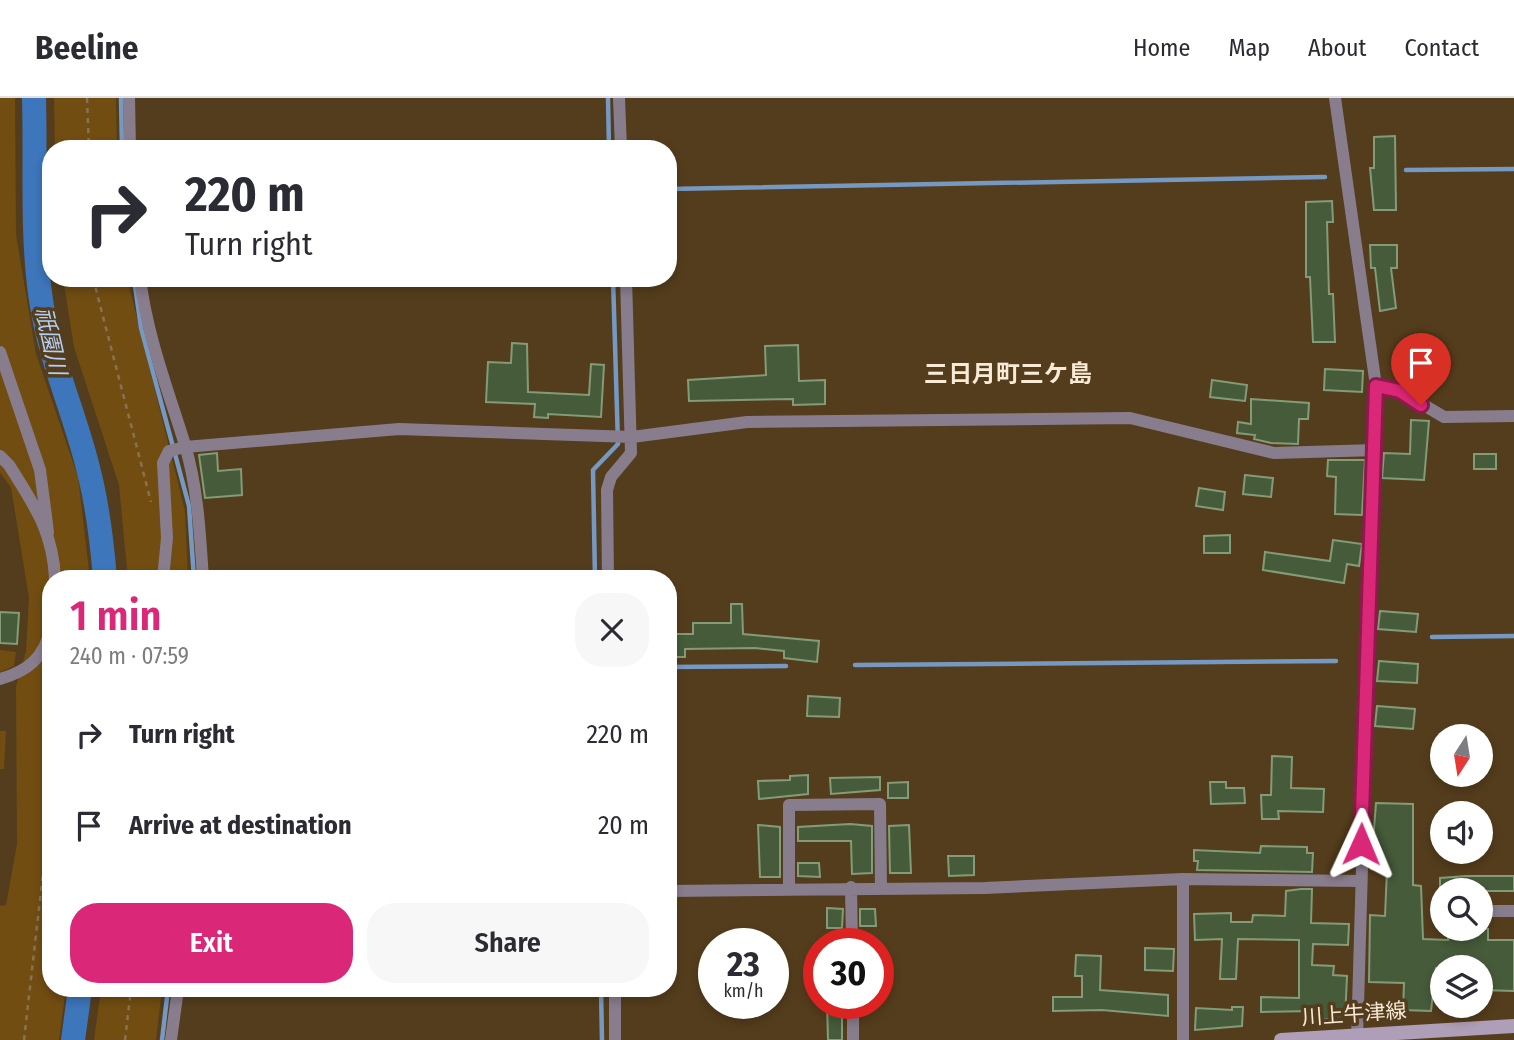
<!DOCTYPE html>
<meta charset="utf-8">
<style>
:root{--surface:#fff;--page:#f7f7f7;--text:#2b2b33;--muted:#7c7c81;--line:#e1e1e2;--accent:#db2777}
body{margin:0;font-family:"Fira Sans Condensed","Noto Sans JP",sans-serif;background:var(--page);color:var(--text);height:100vh;display:flex;flex-direction:column;font-size:26px;white-space:nowrap}
*{box-sizing:border-box;margin:0}
p{font-size:23px;color:var(--muted)}
.icon{flex:none;width:38px;height:38px;fill:none;stroke:currentColor;stroke-width:2;stroke-linecap:round;stroke-linejoin:round}
.map{position:relative;flex:1;overflow:hidden}
.details{position:absolute;left:42px;top:472px;width:635px;height:427px;display:flex;flex-direction:column;background:var(--surface);border-radius:28px;box-shadow:0 4px 10px #0003}
.details>*{flex:none}
.banner{position:absolute;left:42px;top:42px;width:635px;height:147px;border-radius:28px;box-shadow:0 4px 10px #0003;background:#fff;color:var(--text);overflow:hidden}
.needle{width:46px;rotate:192deg}
.buttons{position:absolute;left:1430px;top:626px;display:grid;gap:14px}
.buttons a{display:grid;place-items:center;width:63px;height:63px;border-radius:50%;background:var(--surface);box-shadow:0 4px 10px #0003;font-size:35px}
.speed{position:absolute;left:698px;top:830px;display:flex;gap:14px;font-size:35px;font-weight:700;text-align:center}
.speed>*{display:grid;place-content:center;width:91px;height:91px;border-radius:50%;background:var(--surface);box-shadow:0 4px 10px #0003;line-height:1}
.speed small{font-size:18px;font-weight:400}
.speed .limit{border:10px solid #d22;background:#fff;color:#111}
.pin{position:absolute;display:grid;place-items:center;width:60px;height:60px;color:#fff;margin:-72px -30px;border-radius:50% 50% 50% 0;rotate:-45deg;box-shadow:0 0 7px #0007}
.pin .icon{rotate:45deg}
.me{position:absolute;width:77px;margin:-38px;rotate:1deg;stroke-linejoin:round;filter:drop-shadow(0 0 5px #0008)}
.turn{display:flex;align-items:center;gap:24px;height:147px;padding:0 28px;font-size:32px}
.turn .icon{width:91px;height:91px;stroke-width:2.5}
.turn b{display:block;font-size:49px;line-height:60px}
.round{display:grid;place-items:center;flex:none;width:74px;height:74px;border-radius:28px;background:var(--page)}
.head{display:flex;align-items:center;justify-content:space-between;height:119px;padding:0 28px}
h1{font-size:42px;font-weight:600;line-height:52px;color:var(--accent)}
.button{display:flex;gap:14px;margin-top:auto;padding:14px 28px}
.button a{flex:1;height:80px;border-radius:28px;background:var(--accent);color:#fff;font-size:28px;font-weight:600;line-height:80px;text-align:center}
.button a+a{background:var(--page);color:var(--text)}
ul{padding:0;list-style:none}
li{display:flex;align-items:center;gap:21px;height:91px;padding:0 28px}
li div{flex:1}
li b{display:block;font-size:26px}
li em{font-style:normal}
header{display:flex;align-items:center;gap:42px;box-sizing:border-box;height:98px;padding:0 35px;background:var(--surface);border-bottom:2px solid var(--line)}
header strong{font-size:33px}
nav{display:flex;gap:38px;margin-inline-start:auto;font-size:24px}
.map>svg:first-child{display:block}
.green{fill:#714d11}
.lines{fill:none;stroke-linecap:round;stroke-linejoin:round}
.stream{stroke:#7599c3;stroke-width:4.5}
.river{stroke:#3d76bb;stroke-width:24}
.building{fill:#465b3a;stroke:#849b77;stroke-width:2}
.path{stroke:#877256;stroke-width:2.5;stroke-dasharray:5 5;stroke-linecap:butt}
.street{stroke:#887d8d;stroke-width:12}
.secondary{stroke:#ae9eb7;stroke-width:14}
.route-casing{stroke:#8e194d;stroke-width:18}
.route{stroke:#db2777;stroke-width:12}
.labels{text-anchor:middle;dominant-baseline:central;stroke-width:7;stroke-linejoin:round;paint-order:stroke}
.street-label{font-size:21px;fill:#f8ead7;stroke:#543d1c}
.water-label{font-size:23px;font-style:italic;fill:#b2cff5;stroke:#543d1c}
.quarter-label{font-size:24px;font-weight:bold;fill:#f8ead7;stroke:#543d1c}
</style>
<header>
<strong>Beeline</strong>
<nav><a>Home</a><a>Map</a><a>About</a><a>Contact</a></nav>
</header>
<div class="map">
<svg width="1514" height="942" viewBox="0 0 1514 942">
<rect width="100%" height="100%" fill="#543d1c"/>
<path class="green" d="M0,0h15l1,137 20,119 42,123 12,102h-39v410h15l-7,51h-59v-134l6,-1 11,-61 -1,-157 10,-36 3,-53 -18,-111 -11,-14z
M54,0h62l1,51h-62z
M63,180h64l58,233 3,68h-60l-9,-94 -45,-138z
M0,552l16,2 -2,14 -14,6z
M0,633h6l-2,38h-4z
M101,891h61l-6,51h-62z"/>
<g class="lines">
<path class="stream" d="M121,0l1,51
M608,0l1,51
M1406,72l108,-1
M668,91l657,-12
M134,180l7,50 48,178 5,73
M595,481l-2,-109 25,-26 -5,-166
M1432,539l82,-1
M855,567l481,-4
M668,569l118,-1
M601,891l1,51
M162,942l6,-51"/>
<path class="river" d="M34,0c2,67 -3,136 7,202 8,57 32,109 46,164 10,37 15,77 18,115
M73,942l7,-51"/>
</g>
<path class="building" d="M1395,38l1,74h-22l-4,-42h4v-31z
M1332,103l1,21h-6l2,72h4l2,48h-22l-3,-65h-4v-75z
M1370,147h27v23h-6l5,40 -16,3 -5,-43h-4z
M512,245l15,1 1,48 61,3 2,-31 13,1 -3,52 -53,-3v4l-14,-1 1,-13 -49,-2 2,-40 23,1z
M798,247l1,36 26,-1v24l-32,1v-6l-104,2 -1,-21 78,-5 -1,-29z
M1325,271l38,2 -1,21 -38,-2z
M1212,282l35,5 -2,16 -35,-4z
M1251,301l58,4 -1,16h-9l-1,25 -27,-1 -17,-4 1,-4 -18,-2 1,-11 13,2z
M1411,322l18,1 -5,59 -42,-2 2,-25 26,1z
M217,355l1,18 23,-2 1,26 -37,3 -6,-43z
M1474,356h22v15h-22z
M1328,362h37l-3,55 -27,-1 1,-37 -9,-1z
M1245,377l28,3 -2,19 -28,-3z
M1199,390l26,4 -2,18 -27,-4z
M1230,437v18h-26v-17z
M1333,442l29,4 -3,22 -12,-2 -3,19 -81,-13 2,-18 65,9z
M731,506h11l1,30 76,7 -2,21 -33,-4v-7l-29,-3 -70,1v8h-17v-23h25v-11h38z
M1380,513l38,3 -2,18 -38,-3z
M0,514l19,1 -2,31 -17,-1z
M1379,563l39,3 -1,19 -40,-2z
M808,598l32,2 -1,19 -32,-1z
M1377,608l38,3 -2,20 -38,-3z
M1272,658l20,1 -1,31 33,1 -1,23 -45,-1 1,8h-17l-1,-24h10z
M808,677v19l-49,5 -1,-18 32,-1v-4z
M880,679v13l-49,4 -1,-16z
M908,684v16h-20v-15z
M1210,684h16v6h18l1,15 -34,1z
M1376,705l37,1v81l8,1 2,53 25,1v-11h40v11h26v51l-34,-1v-22h-44l-5,43 -28,-1 1,-27 -35,-1 1,-67 15,1 2,-46 -16,-1z
M850,726l22,2v47l-20,1 -1,-33h-53v-14z
M758,727l22,2v50h-20z
M909,727l2,48h-21l-1,-47z
M1261,748l46,1v6h6l-1,19 -115,-2 1,-9h-4v-11l66,3z
M948,758h26v19l-25,1z
M798,765h21l1,14 -22,-1z
M1466,778h48v15h-74v-13z
M1301,791h11l-1,34 38,1 -1,21 -35,-1 -1,21 22,1 -1,9 14,1 -2,44 -29,-1v-8l-55,1v-15l38,1v-58l-61,-1 -2,40h-16l2,-40 -27,1 -1,-26 37,-1v9h21l1,-7 32,1 1,-25z
M827,810l16,1 -1,19h-15z
M860,811h15l1,17h-16z
M1145,850l29,1 -1,22 -28,-1z
M1076,857l25,1 -1,34 68,5v21l-66,-6 -49,1v-14h29v-21h-7z
M827,905h15v37h-14z
M1232,909h11l-1,19 -47,4 1,-22 36,2z"/>
<g class="lines">
<path class="path" d="M87,0l2,51
M93,180l58,224
M24,942l27,-237
M125,942l6,-51"/>
<path class="street" d="M129,0l1,51
M619,0l2,51
M1335,0l41,288
M140,180c7,58 28,112 45,167 13,44 15,89 18,134
M0,254l40,118 8,62
M0,358l9,9c25,40 44,66 46,114
M163,481l4,-41 -4,-75 6,-12 16,-4 214,-18 233,8 115,-15 383,-4 144,35 102,-3
M608,481l-1,-89 4,-13 20,-24 -5,-175
M0,581c28,-8 44,-21 51,-51
M851,789l1,56
M789,791v-84l91,-1 1,84
M668,793l317,-3 198,-9 178,2
M1480,813h34
M615,891v51
M853,905v37
M171,942l7,-51
M1183,942v-161
M1357,942l19,-654 24,5 44,26 70,-1"/>
<path class="secondary" d="M1281,942l233,-14"/>
</g>
<g class="lines">
<defs>
<path id="route" d="M1361,746l15,-458 24,5 21,14"/>
</defs>
<use href="#route" class="route-casing"/>
<use href="#route" class="route"/>
</g>
<g class="labels">
<g class="street-label">
<text transform="translate(1354 916) rotate(-4)">川上牛津線</text>
</g>
<g class="water-label">
<text transform="translate(51 243) rotate(77)">祇園川</text>
</g>
<g class="quarter-label">
<text x="1008" y="276">三日月町三ケ島</text>
</g>
</g>
</svg>
<div class="buttons">
<a><svg class="needle" viewBox="-14 -14 28 28"><path d="M0-13l5 13h-10z" fill="#e53935"/><path d="M0 13l5-13h-10z" fill="#7c7c81"/></svg></a>
<a><svg class="icon" aria-label="sound" viewBox="0 0 24 24"><path d="M4 9h4l5-4v14l-5-4H4zM17 9q2 3 0 6"/></svg></a>
<a><svg class="icon" aria-label="search" viewBox="0 0 24 24"><circle cx="10" cy="10" r="6"/><path d="M15 15l6 6"/></svg></a>
<a><svg class="icon" aria-label="layers" viewBox="0 0 24 24"><path d="M12 4l9 5-9 5-9-5zM3 14l9 5 9-5"/></svg></a>
</div>
<div class="speed"><div>23<small>km/h</small></div><div class="limit">30</div></div>
<div class="pin" style="left:1421px;top:307px;background:#d93025"><svg class="icon" aria-label="arrive" viewBox="0 0 24 24"><path d="M6 21V4h12l-3 4 3 4H6"/></svg></div>
<svg class="me" style="left:1361px;top:746px" viewBox="-20 -20 40 40"><path d="M0-17L14 15 0 8-14 15z" fill="#db2777" stroke="#fff" stroke-width="4"/></svg>
<div class="banner">
<div class="turn"><svg class="icon" aria-label="right" viewBox="0 0 24 24"><path d="M7 20v-9h11M14 6l5 5-5 5"/></svg><div><b>220 m</b>Turn right</div></div>
</div>
<section class="details">
<div class="head"><div><h1>1 min</h1><p>240 m · 07:59</p></div><a class="round"><svg class="icon" aria-label="close" viewBox="0 0 24 24"><path d="M6 6l12 12M18 6L6 18"/></svg></a></div>
<ul>
<li><svg class="icon" aria-label="right" viewBox="0 0 24 24"><path d="M7 20v-9h11M14 6l5 5-5 5"/></svg><div><b>Turn right</b></div><em>220 m</em></li>
<li><svg class="icon" aria-label="arrive" viewBox="0 0 24 24"><path d="M6 21V4h12l-3 4 3 4H6"/></svg><div><b>Arrive at destination</b></div><em>20 m</em></li>
</ul>
<div class="button"><a>Exit</a><a>Share</a></div>
</section>
</div>
